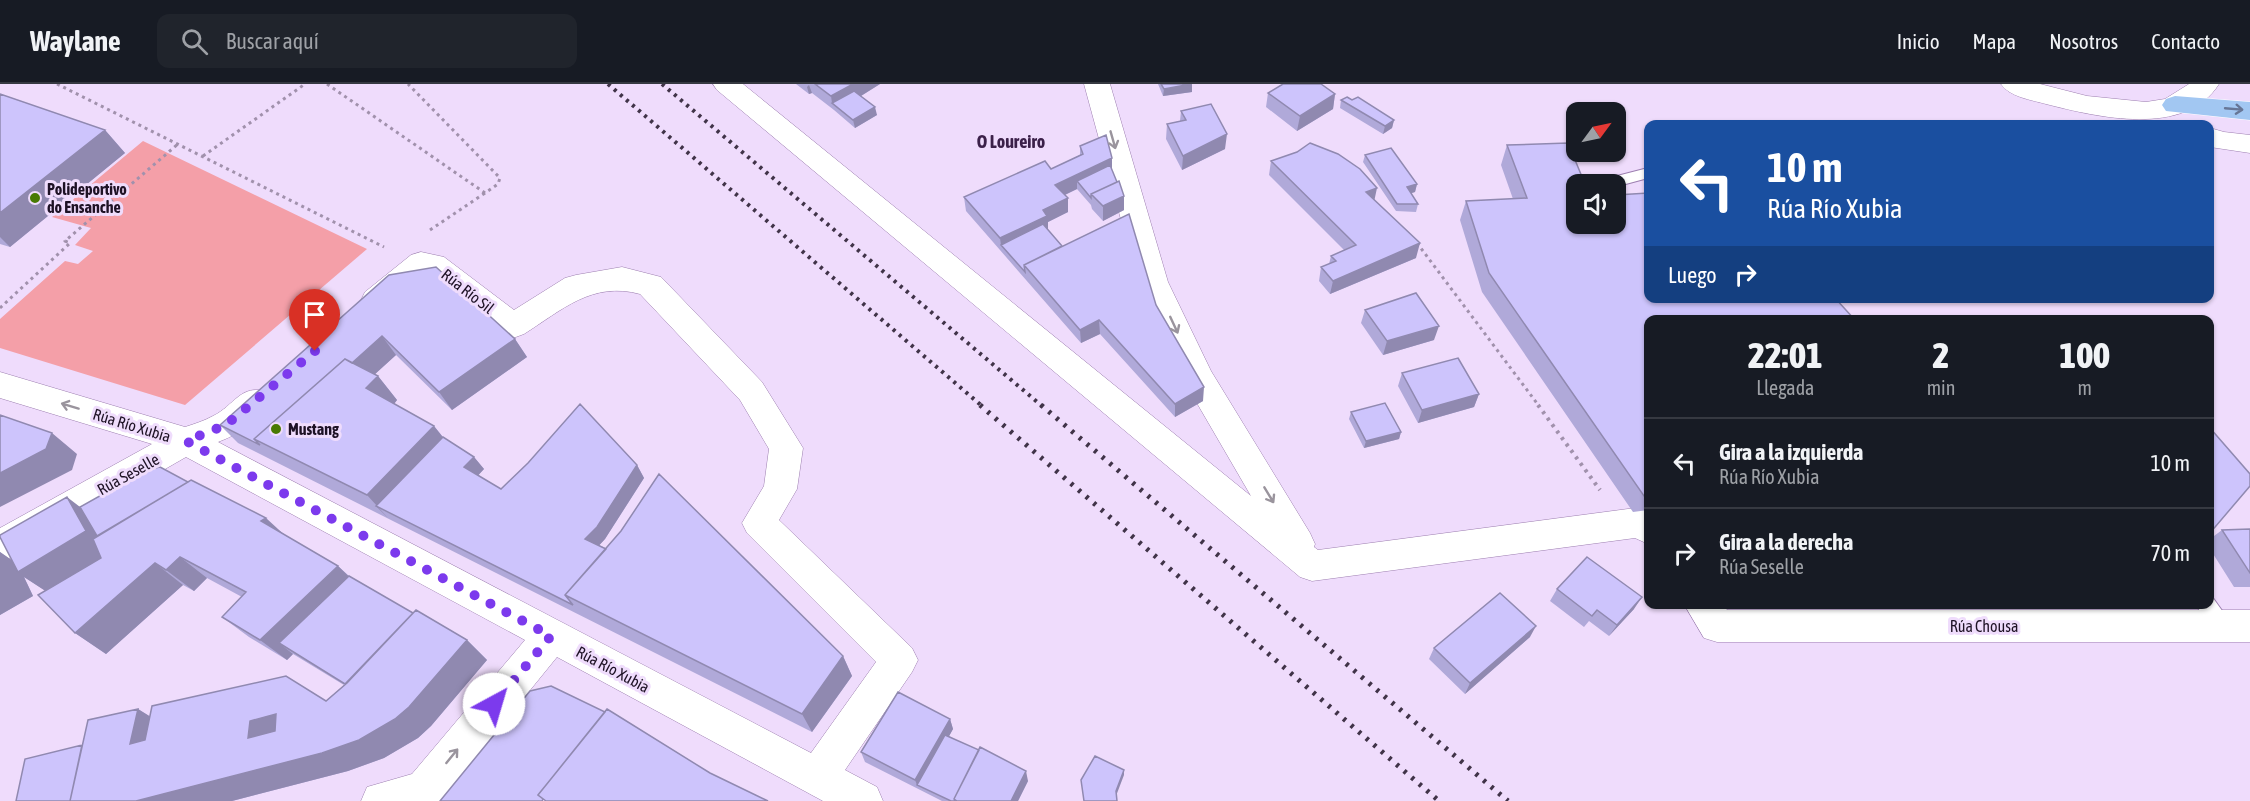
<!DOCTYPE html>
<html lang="es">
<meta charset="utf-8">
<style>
:root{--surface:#171b24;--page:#20242c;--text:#f1f3f6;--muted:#9ea1a6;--line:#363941}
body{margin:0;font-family:"Asap Condensed",sans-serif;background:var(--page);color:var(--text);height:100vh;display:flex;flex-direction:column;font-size:22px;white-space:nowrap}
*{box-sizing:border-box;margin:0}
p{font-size:20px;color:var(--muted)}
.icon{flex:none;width:33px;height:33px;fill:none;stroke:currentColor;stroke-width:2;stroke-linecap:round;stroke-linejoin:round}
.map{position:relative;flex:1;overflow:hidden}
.details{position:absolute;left:1644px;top:231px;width:570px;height:294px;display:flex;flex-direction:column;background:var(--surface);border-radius:12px;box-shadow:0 2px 4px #0004}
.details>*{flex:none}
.top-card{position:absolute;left:1644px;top:36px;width:570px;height:183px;border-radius:12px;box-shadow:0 2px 4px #0004;background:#1a4fa0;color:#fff;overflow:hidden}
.needle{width:39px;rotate:57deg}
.tools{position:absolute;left:1566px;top:18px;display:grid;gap:12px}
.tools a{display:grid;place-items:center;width:60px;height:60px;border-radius:12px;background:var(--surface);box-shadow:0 2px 4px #0004;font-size:30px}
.pin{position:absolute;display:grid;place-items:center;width:51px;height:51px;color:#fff;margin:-62px -26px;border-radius:50% 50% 50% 0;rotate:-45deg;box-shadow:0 0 6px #0007}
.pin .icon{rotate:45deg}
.me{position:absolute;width:66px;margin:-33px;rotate:39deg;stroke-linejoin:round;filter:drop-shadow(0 0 4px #0008)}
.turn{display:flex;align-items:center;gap:21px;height:126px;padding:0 24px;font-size:27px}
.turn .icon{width:78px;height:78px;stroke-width:2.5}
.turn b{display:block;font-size:42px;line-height:51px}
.then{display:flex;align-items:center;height:57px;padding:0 24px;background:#0003;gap:12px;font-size:22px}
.eta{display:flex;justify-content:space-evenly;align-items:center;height:102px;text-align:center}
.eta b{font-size:36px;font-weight:800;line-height:42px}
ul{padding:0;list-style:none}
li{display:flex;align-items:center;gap:18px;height:90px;padding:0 24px;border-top:2px solid var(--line)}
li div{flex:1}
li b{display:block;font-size:22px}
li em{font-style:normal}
header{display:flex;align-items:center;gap:36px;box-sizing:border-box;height:84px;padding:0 30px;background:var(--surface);border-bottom:2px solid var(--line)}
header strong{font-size:28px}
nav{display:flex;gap:33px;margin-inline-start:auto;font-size:21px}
.search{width:420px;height:54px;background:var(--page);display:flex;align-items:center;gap:15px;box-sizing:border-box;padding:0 21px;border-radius:12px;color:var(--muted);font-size:22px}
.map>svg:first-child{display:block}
.green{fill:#f49fa8}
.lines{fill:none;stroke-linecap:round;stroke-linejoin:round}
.service-casing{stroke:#9d7fb0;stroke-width:2}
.minor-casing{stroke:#9d7fb0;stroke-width:1}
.trunk-casing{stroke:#fff;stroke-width:1}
.path-far1{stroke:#a191ac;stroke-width:3;stroke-dasharray:3 4;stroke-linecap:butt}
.path{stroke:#a191ac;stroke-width:4;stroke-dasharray:3 5;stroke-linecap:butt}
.service{fill:#fff;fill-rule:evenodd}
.minor{fill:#fff;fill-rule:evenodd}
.trunk{fill:#a2c7f2;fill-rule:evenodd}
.rail-far1{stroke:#403348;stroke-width:4;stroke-dasharray:3 5;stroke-linecap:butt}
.rail{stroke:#403348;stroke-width:5;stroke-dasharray:3 7;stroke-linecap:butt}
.wall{fill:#b0a9d9}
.shaded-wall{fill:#9089b0}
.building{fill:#cdc4fc;stroke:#9089b0;stroke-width:1.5;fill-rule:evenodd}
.oneway{stroke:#677696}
.oneway2{stroke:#9a949d}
.route{stroke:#7c3aed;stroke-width:10;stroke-dasharray:0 18}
.poi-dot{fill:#487a03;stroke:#efdcfc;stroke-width:2}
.labels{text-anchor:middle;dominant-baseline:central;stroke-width:6;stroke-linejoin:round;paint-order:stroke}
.poi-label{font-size:16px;font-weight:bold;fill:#1e1225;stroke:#efdcfc;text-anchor:start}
.street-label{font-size:16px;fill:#1e1225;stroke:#efdcfc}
.neighbourhood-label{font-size:18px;font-weight:bold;fill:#3b2049;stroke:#efdcfc}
</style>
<header>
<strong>Waylane</strong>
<div class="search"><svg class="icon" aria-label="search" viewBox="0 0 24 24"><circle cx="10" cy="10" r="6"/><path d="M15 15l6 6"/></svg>Buscar aquí</div>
<nav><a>Inicio</a><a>Mapa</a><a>Nosotros</a><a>Contacto</a></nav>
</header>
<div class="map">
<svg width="2250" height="717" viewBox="0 0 2250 717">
<rect width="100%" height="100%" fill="#efdcfc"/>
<path class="green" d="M143,57l224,108 -182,156 -185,-57v-29l65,-58 13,3 15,-13 -18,-6 16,-17 -39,-11z"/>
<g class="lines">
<defs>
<path id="service" d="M1648,84v10l-26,7 -5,-1 -3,-4 3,-4z
M2210,513l3,1 20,28 -3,6 -7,3c-12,-4 -21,-19 -27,-31h14z"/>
<path id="minor" d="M713,0h30l508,412 -64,-110 -49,-104 -54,-198h26l58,198 43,89 99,162 5,11 -1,3 4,3 325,-43 5,2v35l-13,-6 -323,43 -12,-4 -583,-487z
M2001,0h39l47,12 59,6 19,-3 24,-15h30c-34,54 -122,33 -173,20 -14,-4 -37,-7 -45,-20z
M2210,44l14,4 26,3v18l-40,-6z
M421,168l23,5 70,53 51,-32 11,-3 46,-8 39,10 101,105 41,66 -6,41 -18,31 133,128 6,12 -6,12 -67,98 32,17 6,14h-60l-266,-144 -117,144h-79l6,-14 45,-13 113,-134 -339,-183 -174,100 -12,4v-33l152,-84 -152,-46v-26l185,55c9,-3 19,-6 28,-11 21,-10 28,-33 54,-24l5,9c-10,20 -33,33 -54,41l593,311 65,-91 -129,-129 -5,-10 22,-37 5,-37 -29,-49 -100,-106c-48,-13 -78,16 -116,40l-11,4 -11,-4 -76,-59c-17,15 -37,41 -61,33l-4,-8 4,-8 46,-37z
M1684,520h39l4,6h523v32h-533l-13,-4z"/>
<path id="trunk" d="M2175,12l75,6v18l-84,-9 -4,-6 4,-6z"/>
</defs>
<use href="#service" class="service-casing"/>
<use href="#minor" class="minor-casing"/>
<use href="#trunk" class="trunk-casing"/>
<path class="path-far1" d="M57,0l327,163
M327,0l158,109 13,-9 2,-6 -92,-94
M203,72l102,-72
M430,146l55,-37
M1417,159l122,163
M0,224l70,-65 -5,-2 113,-97"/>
<path class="path" d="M1538,321l62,85"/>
<use href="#service" class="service"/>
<use href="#minor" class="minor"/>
<use href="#trunk" class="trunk"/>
<path class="rail-far1" d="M608,0l374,322
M662,0l380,322"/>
<path class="rail" d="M980,321l459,396
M1041,321l467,396"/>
</g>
<path class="wall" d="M796,0h84l-19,12 16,19 -22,13 -21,-18 -22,-17 -3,1z
M1158,0h34v8l-29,4z
M1268,9l67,1 -2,15 -36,22 -31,-24z
M0,10l105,36 20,23 -115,94 -10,-3z
M1341,16h11l42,20 -2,8 -9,6 -43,-26z
M1181,27l44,38 -43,21 -16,-31 1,-15 13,-3z
M1507,61l69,39 72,136v190l-15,2 -151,-220 -22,-72 6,-19 47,-2 -12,-34z
M1080,62l32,25 12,39 -21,11 -11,-12 -1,-4 -14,-16 -12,6 3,3v14l-20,10v8l14,16 94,59 47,96 -28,16 -75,-83 -19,9 -115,-132 -2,-14 87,-28 29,-14z
M1365,71l52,29 -2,8 -4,1 7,11 -2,8 -20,-1 -33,-49z
M1271,77l103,39 42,58 -86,36 -11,-13 2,-14 8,-3 2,-8 13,-6 -75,-75z
M389,191l126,64 12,18 -75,53 -56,-55 -21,19 3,2 19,24 -3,4 40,22 9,11 31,20 10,12 -6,6 23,14 136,-24 7,13 -39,61 -6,6 244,111 9,20 -40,56 -574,-289 -18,-18z
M1365,226l69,30 -51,15 -22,-32z
M1402,289l77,21 -5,13 -56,16 -20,-37z
M1351,328l50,20 -2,7 -35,9 -15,-29z
M2250,445v58h-16l-24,-38v-10l12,-9z
M284,451l54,31 11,10 64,37 54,27 20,20 -56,66 -13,12 -34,20 -36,13 -116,30h-216l66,-56 56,-36 12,8 176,-16 18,-16 -51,-31 -6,6 -38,-23 -27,-20 20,-20 -35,-19 -13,13 -11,-6 -77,69 -31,-21 -29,-42 -22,-14 9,19 -33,19v-63l11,8z
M1557,505l77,20 -25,27 -20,-15 -5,6 -34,-26z
M1530,553l-65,57 -36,-35 5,-11z
M950,635l3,10 -4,7 79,45 -10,20h-76l-77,-39 -4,-10z"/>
<path class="shaded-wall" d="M853,0h27l-24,15 -24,4 -1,-7z
M1192,0v8l-29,4 1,-7z
M809,1l3,8 -3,1 -2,-7z
M1335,10l-2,15 -36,22 3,-15z
M875,23l2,8 -22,13 -2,-8z
M1394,36l-2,8 -9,6 2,-8z
M105,46l20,23 -115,94 -10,-10v-24z
M1227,50l-2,15 -43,21 1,-14z
M1112,74v14l-35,9v8l-21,10 -1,-14z
M1417,100l-2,8 -10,3 2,-8z
M1377,104l-3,14 -8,-10z
M1124,112v14l-21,11v-15z
M1068,114v14l-20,10v8l-47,15 -1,-7 43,-28z
M1420,159l-4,15 -86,36 3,-13z
M1099,236l1,14 -19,9 -1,-13z
M1439,242l-5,14 -51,15 4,-14z
M382,252l14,19 -110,100 -23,-12z
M515,255l12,18 -75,53 -13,-18z
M378,292l19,24 -10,13 -21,-25z
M1204,303l-1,14 -28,16v-13z
M1479,310l-5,13 -56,16 4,-13z
M434,342l19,24 -77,56 12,12 -21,-23z
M1401,348l-2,7 -35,9 2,-7z
M52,349l25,21 -5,16 -72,37v-34z
M474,373l10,12 -10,11 -10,-13z
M637,381l7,13 -39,61 -11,12 -9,-12z
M67,413l30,23 53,3 -100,71 -26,-17 9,19 -33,19v-63l19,13z
M266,434l24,22 -29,-19z
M180,473l27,21 -13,13 -28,-21z
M155,479l28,22 -77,69 -31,-21z
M338,482l23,22 -82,55 14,11 -6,6 -27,-20z
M1642,513l-8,12 -25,27 8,-11z
M1536,542l-6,11 -65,57 5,-11z
M467,556l20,20 -56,66 -13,12 -34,20 -36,13 -116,30h-96z
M843,572l9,20 -40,56 -10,-18z
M138,625l31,19 -7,34 -32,-18z
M276,630l27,19 -55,5 2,-17z
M950,635l3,10 -32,58 -4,-2 2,5 -4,-10z
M1124,686v5l-8,21v-5z
M1026,687l2,10 -10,20h-7z"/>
<path class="building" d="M815,0h38l-22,12z
M1161,0h30l-27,5z
M1283,0h38l14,10 -35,22 -32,-23z
M854,7l21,16 -22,13 -21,-17z
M0,10l105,36 -105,83z
M1347,13l5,3 6,-3 36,23 -9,6 -44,-26z
M1211,20l16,30 -44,22 -16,-32 19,-4 -5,-9z
M1106,51l6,23 -57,27 13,13 -25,12 4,6 -47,22 -36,-41 81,-36 6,8 32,-15 -3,-8z
M1310,59l28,11 22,15 17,19 -11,4 54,51 -87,38 -12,-14 15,-6 -5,-5 25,-11 -85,-84 26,-9z
M1568,59l17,41h-9v40h40v-29l32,-2v105h187l20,22h-207v175l-4,1 -155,-223 -23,-72 61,-3 -20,-53z
M1391,64l26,36 -10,3 11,17h-21l-32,-49z
M1110,81l7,17 -26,12v4l-14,-17z
M1119,97l5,15 -21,10 -12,-12z
M1129,130l27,91 48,82 -29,17 -76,-84 -19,10 -56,-65z
M1043,140l19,22 -38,19 1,7 -24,-27z
M436,183l79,72 -76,53 -57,-56 -30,27 -7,-4 -91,80 6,6 -40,-20 169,-150z
M1416,209l23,33 -52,15 -22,-31z
M1458,274l21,36 -57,16 -20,-37z
M345,275l33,17 -12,12 68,38 -67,69 -113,-56z
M1385,319l16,29 -35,9 -15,-29z
M580,320l57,61 -40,62 -12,12 21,10 -41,46 8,10 -197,-99 67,-69 31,20 -10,10 37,22 27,-26z
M0,331l52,18 -6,16 -46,24z
M2210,344l40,46v12l-40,47z
M160,383l28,15 -91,54 -17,-29 66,-37z
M659,390l184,182 -41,58 -237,-119 56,-64z
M191,396l75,38 -5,3 77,45 -78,74 -38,-23 24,-25 -66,-35 -14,13 -11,-7 -80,70 -37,-38 63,-37 -8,-19z
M67,413l19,34 -68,41 -18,-35v-2z
M2250,445v44l-28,-43z
M1587,473l55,40 -25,28 -20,-15 -5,6 -35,-27z
M349,492l64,37 -68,71 -66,-41z
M1500,509l36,33 -66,57 -36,-35z
M416,526l51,30 -58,67 -14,12 -36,21 -37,13 -186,48h-66l18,-81 50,-11 -8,35 15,-4 7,-34 134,-30 40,25 21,-18zM276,630l-1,17 -27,7 2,-17z
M551,602l54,26 -67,83 5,4 -1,2h-102l90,-110z
M898,608l52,27 -35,61 -54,-28z
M607,625l103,64 58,28h-222l-8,-6z
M945,651l34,15 -25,49 1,2h-4l-34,-16z
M82,661l-12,56h-54l9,-42z
M980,663l46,24 -15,30h-54l-3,-2z
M1095,672l29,14 -8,21 1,10h-33l-3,-21z"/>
<defs><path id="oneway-shaft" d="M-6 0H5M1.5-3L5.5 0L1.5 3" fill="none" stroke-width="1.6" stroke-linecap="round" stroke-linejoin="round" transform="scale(1.5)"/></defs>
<use class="oneway" href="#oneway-shaft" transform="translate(2234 25) rotate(5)"/>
<g class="oneway2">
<use href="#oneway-shaft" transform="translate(1113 56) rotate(74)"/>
<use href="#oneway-shaft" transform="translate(1174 241) rotate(65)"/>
<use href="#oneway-shaft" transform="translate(70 322) rotate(-163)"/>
<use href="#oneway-shaft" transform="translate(1269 411) rotate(59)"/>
<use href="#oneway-shaft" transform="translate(452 672) rotate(-51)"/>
</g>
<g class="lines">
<path class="route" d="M315,267l-89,74 -40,16 365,195 -57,68"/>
</g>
<g class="poi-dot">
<circle cx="35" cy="114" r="6"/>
<circle cx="276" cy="345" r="6"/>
</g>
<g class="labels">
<g class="poi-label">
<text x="47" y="105">Polideportivo<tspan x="47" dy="18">do Ensanche</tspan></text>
<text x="288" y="345">Mustang</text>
</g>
<g class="street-label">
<text transform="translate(468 207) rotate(38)">Rúa Río Sil</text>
<text transform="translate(132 341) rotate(17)">Rúa Río Xubia</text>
<text transform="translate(128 390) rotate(-29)">Rúa Seselle</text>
<text x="1984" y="542">Rúa Chousa</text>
<text transform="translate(613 585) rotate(28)">Rúa Río Xubia</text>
</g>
<g class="neighbourhood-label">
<text x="1011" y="57">O Loureiro</text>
</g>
</g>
</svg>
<div class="tools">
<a><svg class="needle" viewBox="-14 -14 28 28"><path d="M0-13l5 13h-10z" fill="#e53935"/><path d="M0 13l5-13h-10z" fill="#9ea1a6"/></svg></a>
<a><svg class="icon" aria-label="sound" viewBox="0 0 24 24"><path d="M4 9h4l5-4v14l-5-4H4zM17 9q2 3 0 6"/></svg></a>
</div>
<div class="pin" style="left:315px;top:267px;background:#d93025"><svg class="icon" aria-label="arrive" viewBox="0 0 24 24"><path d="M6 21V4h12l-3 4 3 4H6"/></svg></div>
<svg class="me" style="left:494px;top:620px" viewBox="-20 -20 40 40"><circle r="19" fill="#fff"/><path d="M0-13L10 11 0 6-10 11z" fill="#7c3aed"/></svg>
<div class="top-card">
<div class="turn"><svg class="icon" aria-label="left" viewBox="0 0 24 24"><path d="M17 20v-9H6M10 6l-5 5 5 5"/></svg><div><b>10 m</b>Rúa Río Xubia</div></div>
<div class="then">Luego<svg class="icon" aria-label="right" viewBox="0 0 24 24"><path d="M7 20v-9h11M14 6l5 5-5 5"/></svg></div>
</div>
<section class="details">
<div class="eta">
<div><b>22:01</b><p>Llegada</p></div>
<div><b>2</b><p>min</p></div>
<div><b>100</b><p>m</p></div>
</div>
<ul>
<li><svg class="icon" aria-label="left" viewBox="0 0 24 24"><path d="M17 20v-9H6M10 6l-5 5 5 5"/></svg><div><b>Gira a la izquierda</b><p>Rúa Río Xubia</p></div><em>10 m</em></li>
<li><svg class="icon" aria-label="right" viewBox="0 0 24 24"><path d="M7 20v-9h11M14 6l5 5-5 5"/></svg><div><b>Gira a la derecha</b><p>Rúa Seselle</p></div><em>70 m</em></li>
</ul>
</section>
</div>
